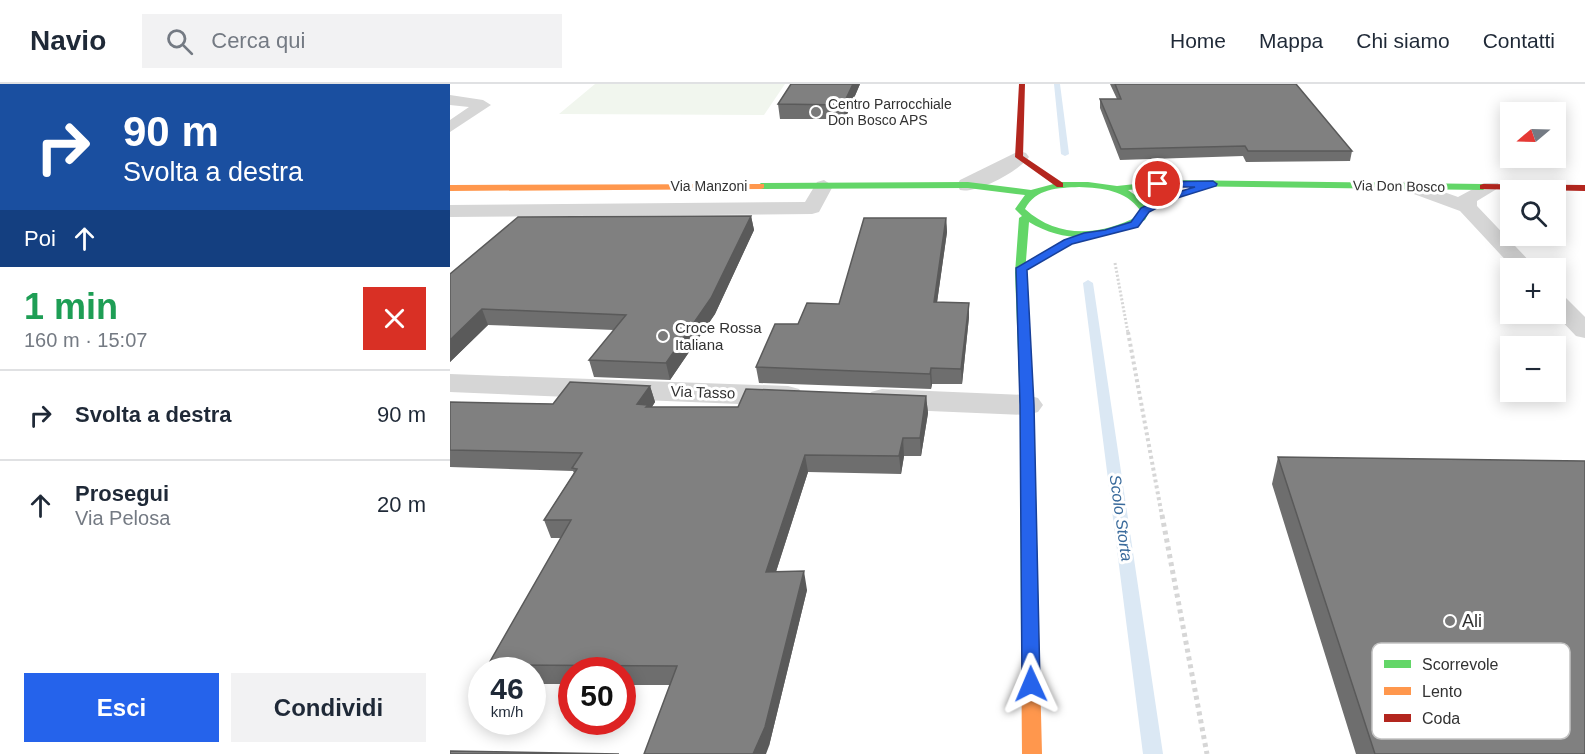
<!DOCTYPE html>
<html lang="it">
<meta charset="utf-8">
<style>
:root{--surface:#fff;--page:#f2f2f3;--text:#1f2937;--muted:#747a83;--line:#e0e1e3;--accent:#2563eb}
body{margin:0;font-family:Arial,sans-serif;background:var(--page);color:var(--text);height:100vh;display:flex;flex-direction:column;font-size:22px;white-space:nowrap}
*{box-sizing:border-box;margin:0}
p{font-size:20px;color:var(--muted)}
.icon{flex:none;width:33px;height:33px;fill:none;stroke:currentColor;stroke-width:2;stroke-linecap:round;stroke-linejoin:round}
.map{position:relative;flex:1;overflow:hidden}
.details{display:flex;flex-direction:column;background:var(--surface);width:450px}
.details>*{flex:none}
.banner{background:#1a4fa0;color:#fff;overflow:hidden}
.needle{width:39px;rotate:251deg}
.tools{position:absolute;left:1050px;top:18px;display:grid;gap:12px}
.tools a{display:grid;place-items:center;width:66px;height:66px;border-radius:0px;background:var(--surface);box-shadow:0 3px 15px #0003;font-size:30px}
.speed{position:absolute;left:18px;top:573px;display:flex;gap:12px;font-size:30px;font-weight:700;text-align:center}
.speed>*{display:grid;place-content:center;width:78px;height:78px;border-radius:50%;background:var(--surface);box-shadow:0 3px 15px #0003;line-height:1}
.speed small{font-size:15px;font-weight:400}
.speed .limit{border:9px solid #d22;background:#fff;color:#111}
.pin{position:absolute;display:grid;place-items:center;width:51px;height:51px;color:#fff;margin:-26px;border:3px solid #fff;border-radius:50%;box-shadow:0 2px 6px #0007}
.me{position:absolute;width:66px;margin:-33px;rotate:359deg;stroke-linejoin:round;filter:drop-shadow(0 0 4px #0008)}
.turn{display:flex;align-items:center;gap:21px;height:126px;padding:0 24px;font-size:27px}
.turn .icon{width:78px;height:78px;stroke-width:2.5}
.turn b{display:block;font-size:42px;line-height:51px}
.then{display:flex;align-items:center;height:57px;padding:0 24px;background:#0003;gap:12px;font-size:22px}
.round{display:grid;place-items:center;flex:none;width:63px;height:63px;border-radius:0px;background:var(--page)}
.summary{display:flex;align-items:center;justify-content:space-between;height:102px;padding:0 24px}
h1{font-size:36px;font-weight:800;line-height:45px;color:#1e9e55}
.cta{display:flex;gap:12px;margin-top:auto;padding:12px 24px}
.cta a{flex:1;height:69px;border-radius:0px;background:var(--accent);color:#fff;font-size:24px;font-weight:800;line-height:69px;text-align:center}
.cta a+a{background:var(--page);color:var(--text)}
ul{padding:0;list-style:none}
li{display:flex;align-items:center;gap:18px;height:90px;padding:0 24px;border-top:2px solid var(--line)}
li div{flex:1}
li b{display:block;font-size:22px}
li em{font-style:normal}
header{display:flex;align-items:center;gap:36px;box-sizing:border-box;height:84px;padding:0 30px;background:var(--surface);border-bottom:2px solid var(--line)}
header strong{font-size:28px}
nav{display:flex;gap:33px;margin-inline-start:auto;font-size:21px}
.search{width:420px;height:54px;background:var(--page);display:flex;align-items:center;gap:15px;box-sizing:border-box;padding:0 21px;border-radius:0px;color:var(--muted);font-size:22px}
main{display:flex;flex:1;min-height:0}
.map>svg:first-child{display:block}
.green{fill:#f1f6ee}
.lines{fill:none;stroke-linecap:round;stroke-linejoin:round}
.stream{fill:#dbe8f4;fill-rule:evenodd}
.path-far2{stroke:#d6d6d6;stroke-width:3;stroke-dasharray:2 2;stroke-linecap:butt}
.path-far1{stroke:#d6d6d6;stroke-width:4;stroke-dasharray:3 3;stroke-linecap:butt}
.path{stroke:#d6d6d6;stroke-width:5;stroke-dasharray:4 4;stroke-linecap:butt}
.lane{fill:#d6d6d6;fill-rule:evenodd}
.street{fill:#d6d6d6;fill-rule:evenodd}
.fast{fill:#63d668;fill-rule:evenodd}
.slow{fill:#ff974d;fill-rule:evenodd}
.jam{fill:#b3261e;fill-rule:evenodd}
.wall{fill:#6e6e6e}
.shaded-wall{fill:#5a5a5a}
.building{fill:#808080;stroke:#5a5a5a;stroke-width:1.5}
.route{fill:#2563eb;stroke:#184099;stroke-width:1.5}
.poi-dot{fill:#7a7a7a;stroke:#fff;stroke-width:2}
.labels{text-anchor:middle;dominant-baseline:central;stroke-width:6;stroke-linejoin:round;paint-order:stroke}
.far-poi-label{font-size:14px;fill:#323232;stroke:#fff;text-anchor:start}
.far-street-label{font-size:14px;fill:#323232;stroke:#fff}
.poi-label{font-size:15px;fill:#323232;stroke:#fff;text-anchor:start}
.street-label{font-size:15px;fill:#323232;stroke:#fff}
.water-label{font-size:16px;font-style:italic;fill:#396a9b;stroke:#fff}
.near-poi-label{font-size:18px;fill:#323232;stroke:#fff;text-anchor:start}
.key{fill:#fff;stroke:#c2c2c2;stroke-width:1.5}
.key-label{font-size:16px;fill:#323232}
</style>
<header>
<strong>Navio</strong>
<div class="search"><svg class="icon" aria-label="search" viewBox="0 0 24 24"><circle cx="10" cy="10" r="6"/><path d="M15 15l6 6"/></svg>Cerca qui</div>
<nav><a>Home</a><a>Mappa</a><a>Chi siamo</a><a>Contatti</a></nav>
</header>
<main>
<section class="details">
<div class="banner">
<div class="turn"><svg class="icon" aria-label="right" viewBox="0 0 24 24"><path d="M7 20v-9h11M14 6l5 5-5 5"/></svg><div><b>90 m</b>Svolta a destra</div></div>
<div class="then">Poi<svg class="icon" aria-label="ahead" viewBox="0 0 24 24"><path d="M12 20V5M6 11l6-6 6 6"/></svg></div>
</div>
<div class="summary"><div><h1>1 min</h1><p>160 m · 15:07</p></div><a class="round" style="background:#d93025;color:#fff"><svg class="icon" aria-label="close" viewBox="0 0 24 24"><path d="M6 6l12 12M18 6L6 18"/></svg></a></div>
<ul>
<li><svg class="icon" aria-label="right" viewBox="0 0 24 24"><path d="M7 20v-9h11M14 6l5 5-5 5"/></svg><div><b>Svolta a destra</b></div><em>90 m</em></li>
<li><svg class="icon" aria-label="ahead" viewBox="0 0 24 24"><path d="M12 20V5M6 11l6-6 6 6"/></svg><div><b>Prosegui</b><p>Via Pelosa</p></div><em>20 m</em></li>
</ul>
<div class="cta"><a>Esci</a><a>Condividi</a></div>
</section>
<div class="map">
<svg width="1135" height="670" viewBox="0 0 1135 670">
<rect width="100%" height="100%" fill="#fff"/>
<path class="green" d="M145,0h190l-21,31 -205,-1z"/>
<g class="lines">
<path class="stream" d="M604,0h6l9,70 -4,2 -4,-2z
M638,196l5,3 70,471h-20l-60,-471z"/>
<path class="path-far2" d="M665,179l13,70"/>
<path class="path-far1" d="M678,248l34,184"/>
<path class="path" d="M712,431l45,239"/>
<path class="lane" d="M0,11l33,5 8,5 -41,27v-12l19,-13 -19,-2z
M374,96l9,6 -14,26 -7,2 -362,3v-12l355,-3 12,-20z
M960,96l48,17 26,-14h14l2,4 -23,14v5l59,62h-23l-53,-57 -57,-21 -2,-4 2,-4z
M1106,210l8,2 21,21v21l-9,-2 -21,-22z"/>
<path class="street" d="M569,67l7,2 3,4c-10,14 -52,37 -69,33l-3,-5 3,-5z
M0,290l338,12 11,3 5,7 -5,7 -11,3 -338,-14z
M432,305l145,6 11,3 5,7 -5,7 -11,3 -145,-6 -11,-3 -5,-7 5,-7z"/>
<path class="fast" d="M722,96l311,4 4,3 -4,3 -311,-4 -44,4 14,10 8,10 -5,10c-38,20 -78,25 -116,2l-4,51 9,132 5,228 -3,5 -6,2 -6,-2 -3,-5 -1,-228 -5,-132 4,-55 3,-2 -7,-7 10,-14 -57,-7 -207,1 -4,-3 4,-3 207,-1 63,8 30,-8h27l29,4zM629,103c24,1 46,3 61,23l-2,6c-38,20 -80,23 -113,-7 11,-21 33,-21 54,-22z"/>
<path class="slow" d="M314,100v4l-3,1 -311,2v-6z
M580,542l6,2 3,5 3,121h-20l-1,-121 3,-5z"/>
<path class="jam" d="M569,0h6l-2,72 40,27v4h-6l-42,-30z
M1033,100l102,1v6l-105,-2v-4z"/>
</g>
<path class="wall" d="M341,0h69l-15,35h-65l-2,-15z
M660,0h186l56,67 -2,10 -104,1 -3,-6 -123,4 -20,-52v-9h17z
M301,132l3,14 -39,84 -45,66 -76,-3 -5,-17 25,-30 -126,-5 -38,37v-88z
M496,134l1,14 -10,70 32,15 -7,67h-30l-1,5 -172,-6 -3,-16 42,-43 41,-20z
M200,302l5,16 -3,5h86l188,-11 2,17 -7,43h-17l-3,18 -93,-2 -32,100 31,18 -38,156 -99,-61h-48v-15h-50v14h-40v-14h-41l-3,-5 73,-127h-10l-7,-18 30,-47 -1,-2 -123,-4v-65l103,2z
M828,373l307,297h-229l-84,-270z"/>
<path class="shaded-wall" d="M403,0h7l-15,35 -2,-14z
M301,132l3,14 -39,84 -45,66 -4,-17z
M496,134l1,14 -12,85 -1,-15z
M519,219v14l-7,67 -1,-15z
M32,225l6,16 -38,37v-22z
M481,284l1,16 -1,5 -1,-15z
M200,302l5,16 -6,9 -12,-7z
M476,312l2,17 -7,43 -1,-18z
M453,354l1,18 -3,18 -2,-18z
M355,371l3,17 -38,118 -4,-18z
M354,487l3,19 -38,156 -3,8h-13z"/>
<path class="building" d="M341,0h62l-10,21 -65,-1z
M665,0h181l56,67h-104l-3,-5 -124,3 -21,-50h21z
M301,132l-40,82 -45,65 -77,-3 37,-45 -144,-6 -32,31v-66l68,-57z
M414,134h82l-12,84 35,1 -8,66 -30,-1 -1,6 -174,-7 19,-43h23l9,-21 32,1z
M120,298l80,4 -13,18 11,1 -2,2h92l8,-18 180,7 -6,42h-17l-4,18 -94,-1 -39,117 38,-1 -39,156 -12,27h-109l33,-88 -189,-1 83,-145h-27l33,-51 -5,-1 10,-15 -132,-3v-48l103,2z
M828,373l307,4v293h-210z
M0,667l169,3h-169z"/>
<path class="route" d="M763,97l4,3 -1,2 -42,13 -25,13 -11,15 -66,17 -45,26 7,135 6,279 -2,6 -7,2 -7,-2 -2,-6 -2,-279 -4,-137 48,-28 20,-7 21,-3 26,-8 10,-14 27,-13 27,-8h-37l-3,-1v-4z"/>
<g class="poi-dot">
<circle cx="366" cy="28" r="6"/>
<circle cx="213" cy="252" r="6"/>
<circle cx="1000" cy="537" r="6"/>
</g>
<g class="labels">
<g class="far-poi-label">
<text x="378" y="20">Centro Parrocchiale<tspan x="378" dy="16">Don Bosco APS</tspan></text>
</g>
<g class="far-street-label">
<text x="259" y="102">Via Manzoni</text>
<text transform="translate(949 102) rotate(1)">Via Don Bosco</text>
</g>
<g class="poi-label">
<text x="225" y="243">Croce Rossa<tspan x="225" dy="17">Italiana</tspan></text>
</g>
<g class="street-label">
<text transform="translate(253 308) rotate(2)">Via Tasso</text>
</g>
<g class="water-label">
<text transform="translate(671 434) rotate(82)">Scolo Storta</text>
</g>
<g class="near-poi-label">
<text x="1012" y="537">Ali</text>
</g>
</g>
<rect x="922" y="559" width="198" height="96" rx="9" class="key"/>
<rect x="934" y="576" width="27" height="8" fill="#63d668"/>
<rect x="934" y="603" width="27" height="8" fill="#ff974d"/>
<rect x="934" y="630" width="27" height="8" fill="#b3261e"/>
<g class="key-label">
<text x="972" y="586">Scorrevole</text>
<text x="972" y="613">Lento</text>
<text x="972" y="640">Coda</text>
</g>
</svg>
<div class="tools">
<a><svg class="needle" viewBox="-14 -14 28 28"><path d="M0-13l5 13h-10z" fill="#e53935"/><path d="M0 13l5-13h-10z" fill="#747a83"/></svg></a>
<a><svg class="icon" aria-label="search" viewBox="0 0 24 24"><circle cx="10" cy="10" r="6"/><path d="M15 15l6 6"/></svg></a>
<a>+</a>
<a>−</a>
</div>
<div class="speed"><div>46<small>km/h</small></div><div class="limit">50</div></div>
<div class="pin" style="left:708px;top:100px;background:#d93025"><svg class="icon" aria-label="arrive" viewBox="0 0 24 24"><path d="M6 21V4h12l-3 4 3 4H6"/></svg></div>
<svg class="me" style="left:581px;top:600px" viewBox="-20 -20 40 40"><path d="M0-17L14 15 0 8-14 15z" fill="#2563eb" stroke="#fff" stroke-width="4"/></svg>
</div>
</main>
